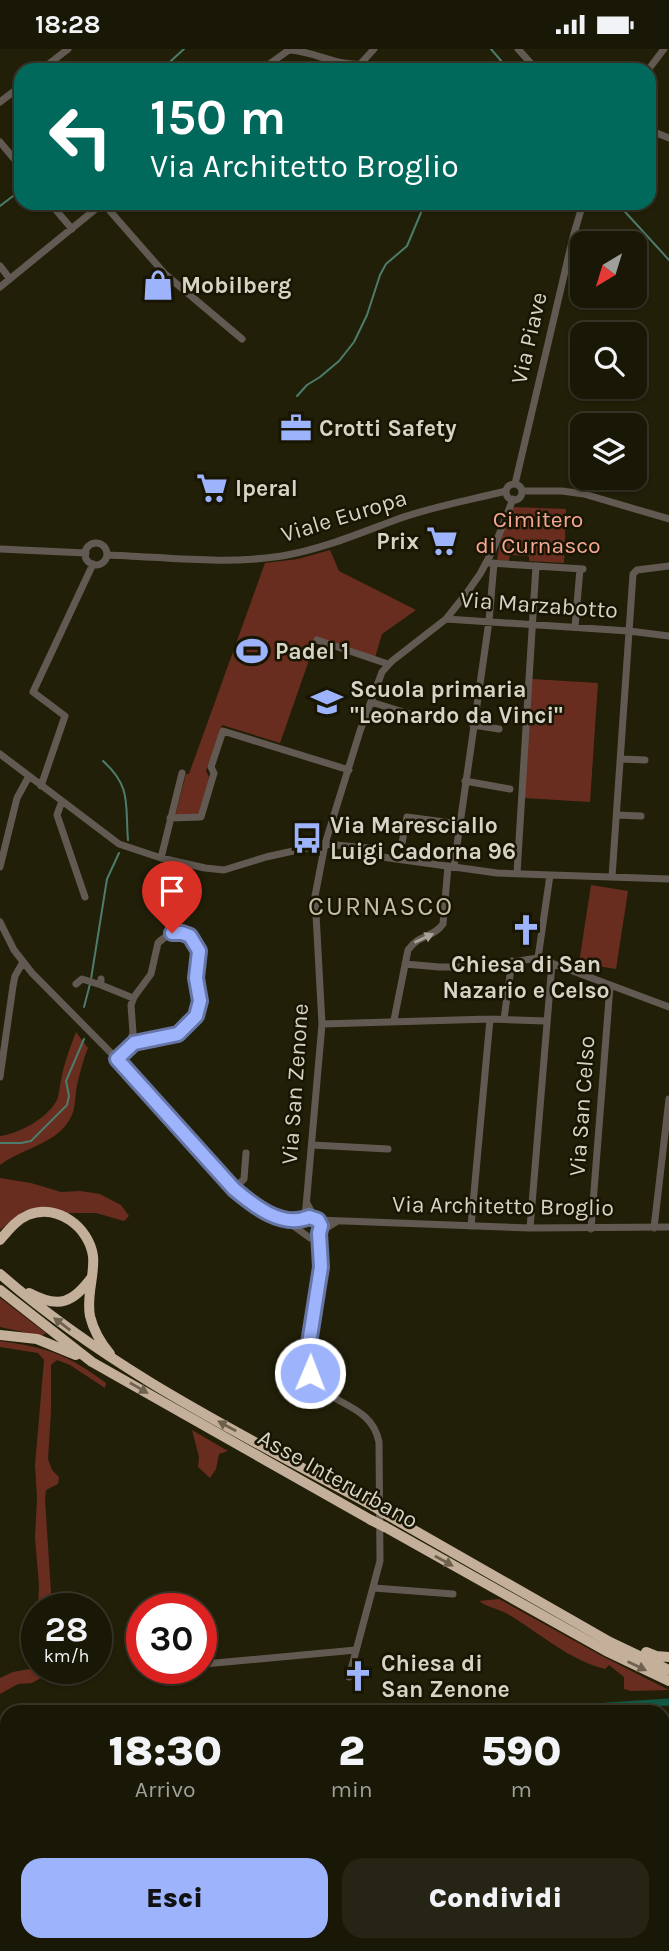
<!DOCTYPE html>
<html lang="it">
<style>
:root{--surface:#191706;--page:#262414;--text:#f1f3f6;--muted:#9f9f9b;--line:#373628;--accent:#9db4fd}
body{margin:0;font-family:Karla,sans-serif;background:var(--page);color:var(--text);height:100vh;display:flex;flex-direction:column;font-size:26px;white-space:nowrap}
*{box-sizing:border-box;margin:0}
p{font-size:23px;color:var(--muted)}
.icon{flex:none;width:38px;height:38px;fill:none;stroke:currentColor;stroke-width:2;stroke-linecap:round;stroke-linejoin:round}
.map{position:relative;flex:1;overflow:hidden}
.side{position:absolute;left:0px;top:1656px;width:670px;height:247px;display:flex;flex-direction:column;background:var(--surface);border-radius:21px 21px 0 0;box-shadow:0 2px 5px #0004,0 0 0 2px var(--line)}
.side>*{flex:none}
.banner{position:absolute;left:14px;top:14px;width:642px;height:147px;border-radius:21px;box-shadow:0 2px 5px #0004,0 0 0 2px var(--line);background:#00695c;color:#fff;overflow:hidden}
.needle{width:46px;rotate:218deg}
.controls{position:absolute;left:570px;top:182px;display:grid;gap:14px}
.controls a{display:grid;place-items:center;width:77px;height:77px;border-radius:14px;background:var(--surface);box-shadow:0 2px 5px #0004,0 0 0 2px var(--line);font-size:35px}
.speed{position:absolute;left:21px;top:1544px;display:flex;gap:14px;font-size:35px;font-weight:700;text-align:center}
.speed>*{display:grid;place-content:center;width:91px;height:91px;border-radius:50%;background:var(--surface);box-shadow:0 2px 5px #0004,0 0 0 2px var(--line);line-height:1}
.speed small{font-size:18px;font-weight:400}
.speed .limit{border:10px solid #d22;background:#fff;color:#111}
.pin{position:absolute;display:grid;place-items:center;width:60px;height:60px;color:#fff;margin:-72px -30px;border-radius:50% 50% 50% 0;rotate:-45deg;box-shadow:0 0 7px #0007}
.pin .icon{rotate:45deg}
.me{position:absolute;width:77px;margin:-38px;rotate:1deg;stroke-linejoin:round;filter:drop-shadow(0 0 5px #0008)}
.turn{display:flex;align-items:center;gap:24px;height:147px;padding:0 21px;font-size:32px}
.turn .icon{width:91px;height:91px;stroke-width:2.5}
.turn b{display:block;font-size:49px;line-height:60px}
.eta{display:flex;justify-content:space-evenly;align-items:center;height:119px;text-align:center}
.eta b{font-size:42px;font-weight:800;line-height:49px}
.button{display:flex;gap:14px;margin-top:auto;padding:14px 21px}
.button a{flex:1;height:80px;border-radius:21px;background:var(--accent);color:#111;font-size:28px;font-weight:800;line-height:80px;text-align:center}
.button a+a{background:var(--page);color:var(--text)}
.status{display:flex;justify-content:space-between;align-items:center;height:49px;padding:0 35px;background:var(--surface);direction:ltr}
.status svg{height:19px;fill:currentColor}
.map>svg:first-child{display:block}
.green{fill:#692d1f}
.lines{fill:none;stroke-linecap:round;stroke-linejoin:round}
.stream{stroke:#4c7c6b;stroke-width:2}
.canal{stroke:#115743;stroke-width:7}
.minor{stroke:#625a52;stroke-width:7}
.highway{stroke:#c3af9a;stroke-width:10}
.highway-bridge{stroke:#c3af9a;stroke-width:10}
.oneway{fill:#a8a398}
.oneway2{fill:#6e624e}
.route-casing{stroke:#6675a4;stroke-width:18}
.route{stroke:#9db4fd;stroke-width:12}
.labels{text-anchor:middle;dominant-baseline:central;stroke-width:5;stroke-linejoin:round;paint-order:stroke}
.poi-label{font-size:23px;font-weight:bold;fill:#d6d4c7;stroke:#181502;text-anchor:start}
.street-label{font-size:23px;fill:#d6d4c7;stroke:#181502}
.park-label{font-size:23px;fill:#f7a894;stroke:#181502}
.quarter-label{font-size:26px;letter-spacing:2px;fill:#c2bfa4;stroke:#181502}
</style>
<div class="status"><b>18:28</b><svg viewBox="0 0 49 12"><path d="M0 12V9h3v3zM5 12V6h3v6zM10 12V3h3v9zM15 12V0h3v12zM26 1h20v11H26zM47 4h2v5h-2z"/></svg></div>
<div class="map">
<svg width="669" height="1902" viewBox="0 0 669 1902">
<rect width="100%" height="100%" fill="#211f08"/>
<path class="green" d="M512,458l54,2 -2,54 -35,-2v-5l-19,-1 -1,6 -12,-1 4,-24z
M330,501l9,21 77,39 -34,24 -8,27 -59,-18 -35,100 -58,-18 -16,46 3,6 -10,37 -24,2 11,-42h3l76,-211 33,-4z
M532,630l66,4 -8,119 -66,-4z
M591,836l37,6 -12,78 -37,-6z
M76,983l12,16c-5,12 -8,24 -11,37 -2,10 -1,22 -6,32 -13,27 -49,31 -71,48v-29c19,-2 52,-20 58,-39 2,-7 2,-15 4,-22 3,-14 9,-30 14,-43z
M0,1129l31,5 30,9 19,-1 20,3 21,11 8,11 -5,5 -28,-8h-29l-28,-6 -15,4 -24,19z
M0,1249l46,35 -4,3 -42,-9z
M0,1292c46,6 69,14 106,42l-1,5 -35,-23 -13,-5 -6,5v46l-3,48 4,11 7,7 -1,7 -12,6 -1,9 7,109h-14l1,-23 -4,-47 2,-40 -2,-33 9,-105 -6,-7 -38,-6z
M192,1381l36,21 -9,3 -3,15 -6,9 -12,-11 1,-10z
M499,1550l101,56 69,35 -38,1 -7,-2v-12l-15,-12 -4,4c-39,-10 -67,-38 -101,-57 -9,-4 -17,-5 -25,-11z
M29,1620l11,3 1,6 -9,5 -14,1 -18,10v-16l13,-6z"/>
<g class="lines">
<path class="stream" d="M491,0l18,21
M161,21l23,-21
M617,154l52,57
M0,157l21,-16
M297,347l10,-11 13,-8 19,-16 15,-19 13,-27 13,-40 6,-11 21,-18 18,-43
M103,712c29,26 22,43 25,79
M91,930l16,-100 12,-26
M84,958l6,-23
M0,1094h21l10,-2 36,-36 2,-9 -3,-15 18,-42"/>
<path class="canal" d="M569,1662l38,-5 62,-4
M0,1852l7,-3"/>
<path class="minor" d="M518,0l19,21
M41,21l27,-21
M261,21l28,-20c25,1 46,16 72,14
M355,21l19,-21
M648,21l16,-21
M0,53l21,-16
M649,81l20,8
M0,93l21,25
M50,154l22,26
M103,154l62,71 77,65
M242,159l4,-5
M0,217l10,13
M0,238l103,-84
M515,435l58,-247 10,-34
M506 443a8 8 0 1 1 16 0a8 8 0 1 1-16 0Z
M522,442h40l22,3 85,25
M85 505a11 11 0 1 1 22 0a11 11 0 1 1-22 0Z
M0,500l86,4
M107,506c58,2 118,10 175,1 41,-7 78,-23 116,-37 36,-13 72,-19 108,-28
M489,514l94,6
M446,570l183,12 40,5
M575,578l5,-58
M317,591l71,24
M371,653l55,17
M473,676l26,4
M0,705l119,90 42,14 44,10 19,2 42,-13 59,-13 43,4 14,9 115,16 172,6
M622,710l23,1
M465,732l45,8
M41,737l24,-70 -32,-24 60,-128
M62,752l-5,14 28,82
M617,766l24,1
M170,769l31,-1 13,-44 -3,-6 12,-36 126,39
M402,794l5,-26 52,7
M161,809l21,-85
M454,817l35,-245 5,-58
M0,818l17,-69 12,-22
M517,824l19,-307
M612,828l21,-303 4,-4 32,-4
M0,873l14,28 18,23 85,86 117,130 35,25 14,4 20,2
M538,909l12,-83
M405,915l34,3h40l59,-9 131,49
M101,930v6l32,13
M76,935l6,-5 19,6
M504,970l8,-58
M394,971l14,-70c11,-16 25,-12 35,-26l5,-58
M322,975l168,-5 56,2
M117,1010c6,-7 12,-14 21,-17 21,-9 44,-1 57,-25 9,-15 2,-27 1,-43 0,-7 3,-14 3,-21 -3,-24 -27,-25 -41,-10l-7,31 -17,23 -3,8 2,28 -5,14
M0,1028l13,-91 2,-10 8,-14
M312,1096l76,4
M234,1140l10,-10 2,-26
M307,1154l7,14
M305,1169l17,-194 -7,-128 10,-52 35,-113 22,-59 10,-11 54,-42 20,-25 14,-20 13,-24 20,-51
M284,1170l26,19 26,-16
M318,1171l212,8 139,-1
M471,1177l19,-207
M530,1179l22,-265
M654,1179l15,-129
M591,1180l19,-243
M319,1184c5,31 -1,61 -6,91 -3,15 -9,33 -3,48 11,34 61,28 69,70l1,119 -31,116
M374,1539l79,6
M204,1615l152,-14
M159,1902v-7
M355,1902l1,-7"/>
<path class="highway" d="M0,1191c8,-9 16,-20 28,-25 29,-12 61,12 65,41 2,19 -7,40 -3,60 3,13 11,27 20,38
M0,1225c111,97 245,162 373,232
M0,1241l92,72 279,158
M29,1244c30,16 44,10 63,-16
M0,1286l37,4 39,16
M384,1464l226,129 59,28
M385,1478l221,124 63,30
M646,1603l10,4 13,1"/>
<path class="highway-bridge" d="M373,1457l11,7
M371,1471l14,7"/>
</g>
<defs><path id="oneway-solid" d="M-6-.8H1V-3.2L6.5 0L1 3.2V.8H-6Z" transform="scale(1.75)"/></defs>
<use class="oneway" href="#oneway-solid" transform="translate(424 889) rotate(-25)"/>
<g class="oneway2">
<use href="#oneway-solid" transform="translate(62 1275) rotate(-143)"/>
<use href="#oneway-solid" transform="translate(139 1339) rotate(30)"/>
<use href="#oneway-solid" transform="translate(227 1377) rotate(-151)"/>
<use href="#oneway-solid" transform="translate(444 1512) rotate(29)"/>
<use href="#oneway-solid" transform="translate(637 1617) rotate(26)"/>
</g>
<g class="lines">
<defs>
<path id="route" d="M172,884h10l8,3 9,15 -3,27 4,23 -4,15 -18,18 -44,9 -17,16 117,130c19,16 48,40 75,28l9,3 3,6 -2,7 2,34 -14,89 3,17"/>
</defs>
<use href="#route" class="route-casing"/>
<use href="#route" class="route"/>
</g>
<defs>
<symbol id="shop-bare" viewBox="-9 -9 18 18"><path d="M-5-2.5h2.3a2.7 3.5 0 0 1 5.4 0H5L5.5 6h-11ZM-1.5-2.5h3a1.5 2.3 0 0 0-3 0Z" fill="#9db4fd" stroke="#181502" stroke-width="2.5" paint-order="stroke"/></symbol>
<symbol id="office-bare" viewBox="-9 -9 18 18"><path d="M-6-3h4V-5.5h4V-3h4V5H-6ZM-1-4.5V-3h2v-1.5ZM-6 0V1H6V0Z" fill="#9db4fd" stroke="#181502" stroke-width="2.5" paint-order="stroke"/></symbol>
<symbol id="supermarket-bare" viewBox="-9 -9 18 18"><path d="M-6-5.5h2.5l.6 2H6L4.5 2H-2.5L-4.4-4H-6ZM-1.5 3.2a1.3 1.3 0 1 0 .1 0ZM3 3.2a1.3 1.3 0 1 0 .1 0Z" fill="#9db4fd" stroke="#181502" stroke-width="2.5" paint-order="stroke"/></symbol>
<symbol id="stadium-bare" viewBox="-9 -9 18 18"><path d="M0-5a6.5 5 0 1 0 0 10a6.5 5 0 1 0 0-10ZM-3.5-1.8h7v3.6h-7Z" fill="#9db4fd" stroke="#181502" stroke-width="2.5" paint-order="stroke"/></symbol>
<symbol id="school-bare" viewBox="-9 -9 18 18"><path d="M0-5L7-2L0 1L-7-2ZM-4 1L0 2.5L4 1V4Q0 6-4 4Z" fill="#9db4fd" stroke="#181502" stroke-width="2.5" paint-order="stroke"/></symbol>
<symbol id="bus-bare" viewBox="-9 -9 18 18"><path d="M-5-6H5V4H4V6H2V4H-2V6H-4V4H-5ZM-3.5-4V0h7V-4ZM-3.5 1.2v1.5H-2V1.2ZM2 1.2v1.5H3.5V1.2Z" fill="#9db4fd" stroke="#181502" stroke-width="2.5" paint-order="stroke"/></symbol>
<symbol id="church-bare" viewBox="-9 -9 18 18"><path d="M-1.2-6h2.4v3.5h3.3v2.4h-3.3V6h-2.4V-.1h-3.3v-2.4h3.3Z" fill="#9db4fd" stroke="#181502" stroke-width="2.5" paint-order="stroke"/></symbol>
</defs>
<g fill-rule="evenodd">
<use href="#shop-bare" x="136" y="214" width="44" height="44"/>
<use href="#office-bare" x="274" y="357" width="44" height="44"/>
<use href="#supermarket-bare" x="190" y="417" width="44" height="44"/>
<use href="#supermarket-bare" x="420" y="470" width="44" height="44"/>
<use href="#stadium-bare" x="230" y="580" width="44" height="44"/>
<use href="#school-bare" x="305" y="631" width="44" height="44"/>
<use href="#bus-bare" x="285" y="767" width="44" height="44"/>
<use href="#church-bare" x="504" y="859" width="44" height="44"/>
<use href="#church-bare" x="336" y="1605" width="44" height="44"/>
</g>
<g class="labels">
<g class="poi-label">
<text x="181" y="236">Mobilberg</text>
<text x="319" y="379">Crotti Safety</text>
<text x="235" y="439">Iperal</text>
<text x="419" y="492" text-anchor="end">Prix</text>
<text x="275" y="602">Padel 1</text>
<text x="350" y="640">Scuola primaria<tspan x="350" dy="26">"Leonardo da Vinci"</tspan></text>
<text x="330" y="776">Via Maresciallo<tspan x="330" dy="26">Luigi Cadorna 96</tspan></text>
<text x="526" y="915" text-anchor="middle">Chiesa di San<tspan x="526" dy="26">Nazario e Celso</tspan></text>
<text x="381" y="1614">Chiesa di<tspan x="381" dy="26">San Zenone</tspan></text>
</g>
<g class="street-label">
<text transform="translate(529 289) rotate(-77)">Via Piave</text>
<text transform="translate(344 467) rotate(-17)">Viale Europa</text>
<text transform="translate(539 556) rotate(4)">Via Marzabotto</text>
<text transform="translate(295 1035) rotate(-86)">Via San Zenone</text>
<text transform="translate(582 1057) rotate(-86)">Via San Celso</text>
<text transform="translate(503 1157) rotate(1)">Via Architetto Broglio</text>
<text transform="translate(338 1430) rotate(29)">Asse Interurbano</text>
</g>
<g class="park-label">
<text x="538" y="470">Cimitero<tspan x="538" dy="26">di Curnasco</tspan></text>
</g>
<g class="quarter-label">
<text x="381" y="857">CURNASCO</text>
</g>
</g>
</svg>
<div class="controls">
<a><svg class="needle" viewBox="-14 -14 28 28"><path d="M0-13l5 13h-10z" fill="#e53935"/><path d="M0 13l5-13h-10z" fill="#9f9f9b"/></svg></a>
<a><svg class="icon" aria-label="search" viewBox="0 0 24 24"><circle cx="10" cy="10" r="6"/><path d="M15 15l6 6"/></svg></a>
<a><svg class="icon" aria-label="layers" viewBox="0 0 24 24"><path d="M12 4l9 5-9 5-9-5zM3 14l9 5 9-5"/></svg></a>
</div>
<div class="speed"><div>28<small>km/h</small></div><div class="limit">30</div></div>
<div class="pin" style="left:172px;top:884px;background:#d93025"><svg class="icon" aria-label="arrive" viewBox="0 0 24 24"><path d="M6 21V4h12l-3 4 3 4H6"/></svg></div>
<svg class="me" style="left:310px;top:1324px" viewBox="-20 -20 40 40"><circle r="17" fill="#9db4fd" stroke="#fff" stroke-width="3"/><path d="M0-11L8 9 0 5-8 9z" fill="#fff"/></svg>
<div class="banner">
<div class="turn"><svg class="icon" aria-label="left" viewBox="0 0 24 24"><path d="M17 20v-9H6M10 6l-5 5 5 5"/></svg><div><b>150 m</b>Via Architetto Broglio</div></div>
</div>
<section class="side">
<div class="eta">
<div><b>18:30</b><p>Arrivo</p></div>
<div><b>2</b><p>min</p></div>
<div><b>590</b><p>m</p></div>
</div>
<div class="button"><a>Esci</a><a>Condividi</a></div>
</section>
</div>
